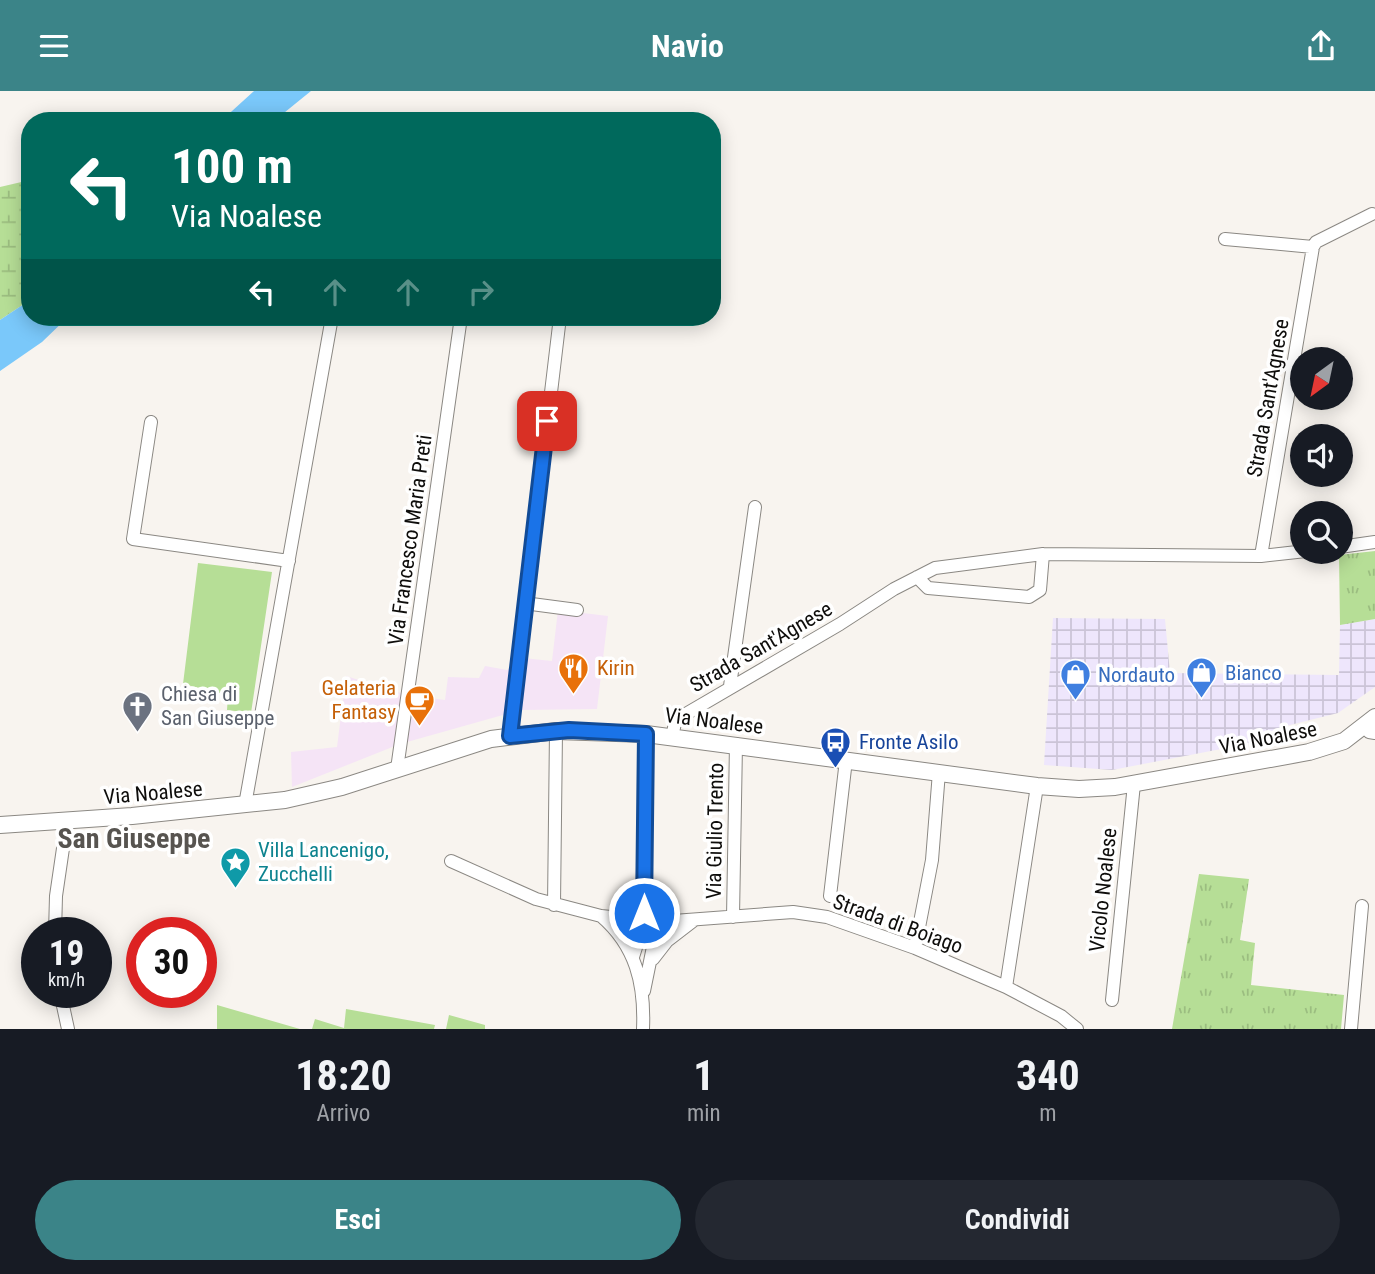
<!DOCTYPE html>
<html lang="it">
<style>
:root{--surface:#171b24;--page:#242831;--text:#f1f3f6;--muted:#9ea1a6;--accent:#3b8488}
body{margin:0;font-family:"Roboto Condensed",sans-serif;background:var(--page);color:var(--text);height:100vh;display:flex;flex-direction:column;font-size:26px;white-space:nowrap}
*{box-sizing:border-box;margin:0}
p{font-size:23px;color:var(--muted)}
.icon{flex:none;width:38px;height:38px;fill:none;stroke:currentColor;stroke-width:2;stroke-linecap:round;stroke-linejoin:round}
.map{position:relative;height:938px;overflow:hidden}
.panel{display:flex;flex-direction:column;background:var(--surface);flex:1}
.panel>*{flex:none}
.hud{position:absolute;left:21px;top:21px;width:700px;height:214px;border-radius:28px;box-shadow:0 4px 18px #0003;background:#00695c;color:#fff;overflow:hidden}
.needle{width:46px;rotate:213deg}
.tools{position:absolute;left:1290px;top:256px;display:grid;gap:14px}
.tools a{display:grid;place-items:center;width:63px;height:63px;border-radius:50%;background:var(--surface);box-shadow:0 4px 18px #0003;font-size:35px}
.speed{position:absolute;left:21px;top:826px;display:flex;gap:14px;font-size:35px;font-weight:700;text-align:center}
.speed>*{display:grid;place-content:center;width:91px;height:91px;border-radius:50%;background:var(--surface);box-shadow:0 4px 18px #0003;line-height:1}
.speed small{font-size:18px;font-weight:400}
.speed .limit{border:10px solid #d22;background:#fff;color:#111}
.pin{position:absolute;display:grid;place-items:center;width:60px;height:60px;color:#fff;margin:-30px;border-radius:14px;box-shadow:0 4px 10px #0006}
.me{position:absolute;width:77px;margin:-38px;rotate:0deg;stroke-linejoin:round;filter:drop-shadow(0 0 5px #0008)}
.turn{display:flex;align-items:center;gap:24px;height:147px;padding:0 35px;font-size:32px}
.turn .icon{width:91px;height:91px;stroke-width:2.5}
.turn b{display:block;font-size:49px;line-height:60px}
.lanes{display:flex;align-items:center;height:66px;padding:0 35px;background:#0003;justify-content:center;gap:35px;direction:ltr}
.lanes .off{opacity:.35}
.eta{display:flex;justify-content:space-evenly;align-items:center;height:119px;text-align:center}
.eta b{font-size:42px;font-weight:700;line-height:49px}
.cta{display:flex;gap:14px;margin-top:auto;padding:14px 35px}
.cta a{flex:1;height:80px;border-radius:42px;background:var(--accent);color:#fff;font-size:28px;font-weight:700;line-height:80px;text-align:center}
.cta a+a{background:var(--page);color:var(--text)}
header{display:flex;justify-content:space-between;align-items:center;height:91px;padding:0 35px;background:var(--accent);color:#fff;font-size:32px;font-weight:700}
.map>svg:first-child{display:block}
.commercial{fill:#f5e4f6}
.industrial{fill:url(#industrial-grid)}
.grass{fill:url(#grass-tufts)}
.wetland{fill:url(#wetland-marsh)}
.green{fill:#b6de96}
.water{fill:#7ac8fa}
.lines{fill:none;stroke-linecap:round;stroke-linejoin:round}
.minor-casing{stroke:#8b8883;stroke-width:14}
.major-casing{stroke:#8b8883;stroke-width:18}
.minor{stroke:#fff;stroke-width:12}
.major{stroke:#fff;stroke-width:16}
.route-casing{stroke:#114b97;stroke-width:18}
.route{stroke:#1a73e8;stroke-width:12}
.labels{text-anchor:middle;dominant-baseline:central;stroke-width:7;stroke-linejoin:round;paint-order:stroke}
.street-label{font-size:21px;fill:#0e0d0b;stroke:#fff}
.food-label{font-size:21px;fill:#c56008;stroke:#fff;text-anchor:start}
.shop-label{font-size:21px;fill:#366cbe;stroke:#fff;text-anchor:start}
.worship-label{font-size:21px;fill:#5b616d;stroke:#fff;text-anchor:start}
.transit-label{font-size:21px;fill:#164399;stroke:#fff;text-anchor:start}
.culture-label{font-size:21px;fill:#0d838f;stroke:#fff;text-anchor:start}
.district-label{font-size:28px;font-weight:bold;fill:#575450;stroke:#fff}
</style>
<header><svg class="icon" aria-label="menu" viewBox="0 0 24 24"><path d="M4 6h16M4 12h16M4 18h16"/></svg>Navio<svg class="icon" aria-label="share" viewBox="0 0 24 24"><path d="M12 15V3M7 8l5-5 5 5M5 13v7h14v-7"/></svg></header>
<div class="map">
<svg width="1375" height="938" viewBox="0 0 1375 938">
<defs>
<pattern id="industrial-grid" width="8" height="8" patternUnits="userSpaceOnUse" patternTransform="scale(1.75)"><rect width="8" height="8" fill="#eee6fc"/><path d="M0 4h8M4 0v8" fill="none" stroke="#cbc4d7"/></pattern>
<pattern id="grass-tufts" width="24" height="20" patternUnits="userSpaceOnUse" patternTransform="scale(1.75)"><rect width="24" height="20" fill="#b6de96"/><path d="M3 7l-1-3M5 7V3M7 7l1-3M15 17l-1-3M17 17v-4M19 17l1-3" fill="none" stroke="#9bbd80"/></pattern>
<pattern id="wetland-marsh" width="20" height="14" patternUnits="userSpaceOnUse" patternTransform="scale(1.75)"><rect width="20" height="14" fill="#b6de96"/><path d="M1 5h8M5 5V1M11 12h8M15 12V8" fill="none" stroke="#9bbd80"/></pattern>
</defs>
<rect width="100%" height="100%" fill="#f8f4ef"/>
<path class="commercial" d="M558,519l50,6 -11,93 -76,1 -121,34 -108,43 -1,-35 46,-5 9,-71 61,19 38,5 3,-23 31,1 6,-12 22,4 16,-12 29,3z"/>
<path class="industrial" d="M1053,527l112,1 5,54 169,2 1,-50 35,-6v68l-37,26 -64,16 -1,10 -161,31 -68,-5z"/>
<path class="grass" d="M1375,460v68l-35,6 -1,-70z
M1199,783l50,5 -9,61 15,3 -4,42 93,10 -3,34h-169z"/>
<path class="wetland" d="M30,89v120l-30,20v-133z"/>
<path class="green" d="M198,472l74,9 -21,141 -24,-3 1,-15 -45,-11z
M217,914l83,24h-83z
M346,918l89,16 -1,4h-122l3,-10 29,9z
M449,924l36,10v4h-39z"/>
<path class="water" d="M254,0h57l-37,30h-53z
M30,209v17h38l-26,25 -42,29v-51z"/>
<g class="lines">
<defs>
<path id="minor" d="M1225,148l88,8 -52,309
M1313,156l3,-5 56,-28
M151,331l-18,117 156,22
M1340,456l35,-5
M917,486l11,11 101,9 11,-7 3,-36
M524,512l53,7
M730,595l25,-179
M1369,641l6,1
M510,645l50,-419
M672,646l3,-14 4,-5 161,-94 54,-35 41,-21 108,-14 218,2 45,-5
M397,678l64,-452
M245,714l87,-488
M451,770l85,38 65,17 59,6 133,-10 34,5 88,31 91,39 55,29 16,13
M830,805l16,-136
M554,814l2,-174
M601,825c35,30 44,68 42,113
M733,826l3,-173
M644,831l10,20 -10,49
M55,842l1,-37 11,-75
M915,857l17,-88 7,-88
M633,866l11,-35 2,-188
M653,868l14,-18 26,-20
M1006,896l31,-201
M60,901l8,37
M1112,909l22,-216
M1351,938l11,-123"/>
<path id="major" d="M0,734l132,-9 153,-16 57,-13 149,-48 65,-8 90,3 391,52 42,3 36,-2 194,-35 35,-11 31,-24"/>
</defs>
<use href="#minor" class="minor-casing"/>
<use href="#major" class="major-casing"/>
<use href="#minor" class="minor"/>
<use href="#major" class="major"/>
</g>
<g class="lines">
<defs>
<path id="route" d="M547,330l-37,315 59,-6 77,4 -2,179"/>
</defs>
<use href="#route" class="route-casing"/>
<use href="#route" class="route"/>
</g>
<defs>
<symbol id="restaurant-pin" viewBox="-11 -11 22 30"><path d="M0 17L-7.5 6A9.5 9.5 0 1 1 7.5 6Z" fill="#e8710a" stroke="#fff"/><path d="M-5-6h1v4h1v-4h1v4h1v-4h1v5L-1.5 .5V6h-2V.5L-5-1ZM5-6V6H3V1.5H1.5Q1.5-4 5-6Z" fill="#fff"/></symbol>
<symbol id="shop-pin" viewBox="-11 -11 22 30"><path d="M0 17L-7.5 6A9.5 9.5 0 1 1 7.5 6Z" fill="#3f7fe0" stroke="#fff"/><path d="M-5-2.5h2.3a2.7 3.5 0 0 1 5.4 0H5L5.5 6h-11ZM-1.5-2.5h3a1.5 2.3 0 0 0-3 0Z" fill="#fff"/></symbol>
<symbol id="cafe-pin" viewBox="-11 -11 22 30"><path d="M0 17L-7.5 6A9.5 9.5 0 1 1 7.5 6Z" fill="#e8710a" stroke="#fff"/><path d="M-5.5-4.5H6V0H3Q3 3.5 0 3.5H-2.5Q-5.5 3.5-5.5 0ZM3-3.2v2h1.7v-2ZM-6 4.5H4V6H-6Z" fill="#fff"/></symbol>
<symbol id="church-pin" viewBox="-11 -11 22 30"><path d="M0 17L-7.5 6A9.5 9.5 0 1 1 7.5 6Z" fill="#6b7280" stroke="#fff"/><path d="M-1.2-6h2.4v3.5h3.3v2.4h-3.3V6h-2.4V-.1h-3.3v-2.4h3.3Z" fill="#fff"/></symbol>
<symbol id="bus-pin" viewBox="-11 -11 22 30"><path d="M0 17L-7.5 6A9.5 9.5 0 1 1 7.5 6Z" fill="#1a4fb4" stroke="#fff"/><path d="M-5-6H5V4H4V6H2V4H-2V6H-4V4H-5ZM-3.5-4V0h7V-4ZM-3.5 1.2v1.5H-2V1.2ZM2 1.2v1.5H3.5V1.2Z" fill="#fff"/></symbol>
<symbol id="sight-pin" viewBox="-11 -11 22 30"><path d="M0 17L-7.5 6A9.5 9.5 0 1 1 7.5 6Z" fill="#0f9aa8" stroke="#fff"/><path d="M0-6L1.8-2.2L6-1.7L2.9 1.2L3.7 5.4L0 3.3L-3.7 5.4L-2.9 1.2L-6-1.7L-1.8-2.2Z" fill="#fff"/></symbol>
</defs>
<g fill-rule="evenodd">
<use href="#restaurant-pin" x="556" y="560" width="35" height="47"/>
<use href="#shop-pin" x="1184" y="564" width="35" height="47"/>
<use href="#shop-pin" x="1058" y="566" width="35" height="47"/>
<use href="#cafe-pin" x="402" y="592" width="35" height="47"/>
<use href="#church-pin" x="120" y="598" width="35" height="47"/>
<use href="#bus-pin" x="818" y="634" width="35" height="47"/>
<use href="#sight-pin" x="218" y="754" width="35" height="47"/>
</g>
<g class="labels">
<g class="street-label">
<text transform="translate(1268 307) rotate(-80)">Strada Sant'Agnese</text>
<text transform="translate(410 449) rotate(-82)">Via Francesco Maria Preti</text>
<text transform="translate(761 556) rotate(-30)">Strada Sant'Agnese</text>
<text transform="translate(714 630) rotate(7)">Via Noalese</text>
<text transform="translate(1268 647) rotate(-11)">Via Noalese</text>
<text transform="translate(153 702) rotate(-5)">Via Noalese</text>
<text transform="translate(715 740) rotate(-89)">Via Giulio Trento</text>
<text transform="translate(1103 799) rotate(-84)">Vicolo Noalese</text>
<text transform="translate(898 833) rotate(20)">Strada di Boiago</text>
</g>
<g class="food-label">
<text x="597" y="577">Kirin</text>
<text x="396" y="597" text-anchor="end">Gelateria<tspan x="396" dy="24">Fantasy</tspan></text>
</g>
<g class="shop-label">
<text x="1225" y="582">Bianco</text>
<text x="1098" y="584">Nordauto</text>
</g>
<g class="worship-label">
<text x="161" y="603">Chiesa di<tspan x="161" dy="24">San Giuseppe</tspan></text>
</g>
<g class="transit-label">
<text x="859" y="651">Fronte Asilo</text>
</g>
<g class="culture-label">
<text x="258" y="759">Villa Lancenigo,<tspan x="258" dy="24">Zucchelli</tspan></text>
</g>
<g class="district-label">
<text x="134" y="747">San Giuseppe</text>
</g>
</g>
</svg>
<div class="tools">
<a><svg class="needle" viewBox="-14 -14 28 28"><path d="M0-13l5 13h-10z" fill="#e53935"/><path d="M0 13l5-13h-10z" fill="#9ea1a6"/></svg></a>
<a><svg class="icon" aria-label="sound" viewBox="0 0 24 24"><path d="M4 9h4l5-4v14l-5-4H4zM17 9q2 3 0 6"/></svg></a>
<a><svg class="icon" aria-label="search" viewBox="0 0 24 24"><circle cx="10" cy="10" r="6"/><path d="M15 15l6 6"/></svg></a>
</div>
<div class="speed"><div>19<small>km/h</small></div><div class="limit">30</div></div>
<div class="pin" style="left:547px;top:330px;background:#d93025"><svg class="icon" aria-label="arrive" viewBox="0 0 24 24"><path d="M6 21V4h12l-3 4 3 4H6"/></svg></div>
<svg class="me" style="left:644px;top:822px" viewBox="-20 -20 40 40"><circle r="17" fill="#1a73e8" stroke="#fff" stroke-width="3"/><path d="M0-11L8 9 0 5-8 9z" fill="#fff"/></svg>
<div class="hud">
<div class="turn"><svg class="icon" aria-label="left" viewBox="0 0 24 24"><path d="M17 20v-9H6M10 6l-5 5 5 5"/></svg><div><b>100 m</b>Via Noalese</div></div>
<div class="lanes"><svg class="icon" aria-label="left" viewBox="0 0 24 24"><path d="M17 20v-9H6M10 6l-5 5 5 5"/></svg><svg class="icon off" aria-label="ahead" viewBox="0 0 24 24"><path d="M12 20V5M6 11l6-6 6 6"/></svg><svg class="icon off" aria-label="ahead" viewBox="0 0 24 24"><path d="M12 20V5M6 11l6-6 6 6"/></svg><svg class="icon off" aria-label="right" viewBox="0 0 24 24"><path d="M7 20v-9h11M14 6l5 5-5 5"/></svg></div>
</div>
</div>
<section class="panel">
<div class="eta">
<div><b>18:20</b><p>Arrivo</p></div>
<div><b>1</b><p>min</p></div>
<div><b>340</b><p>m</p></div>
</div>
<div class="cta"><a>Esci</a><a>Condividi</a></div>
</section>
